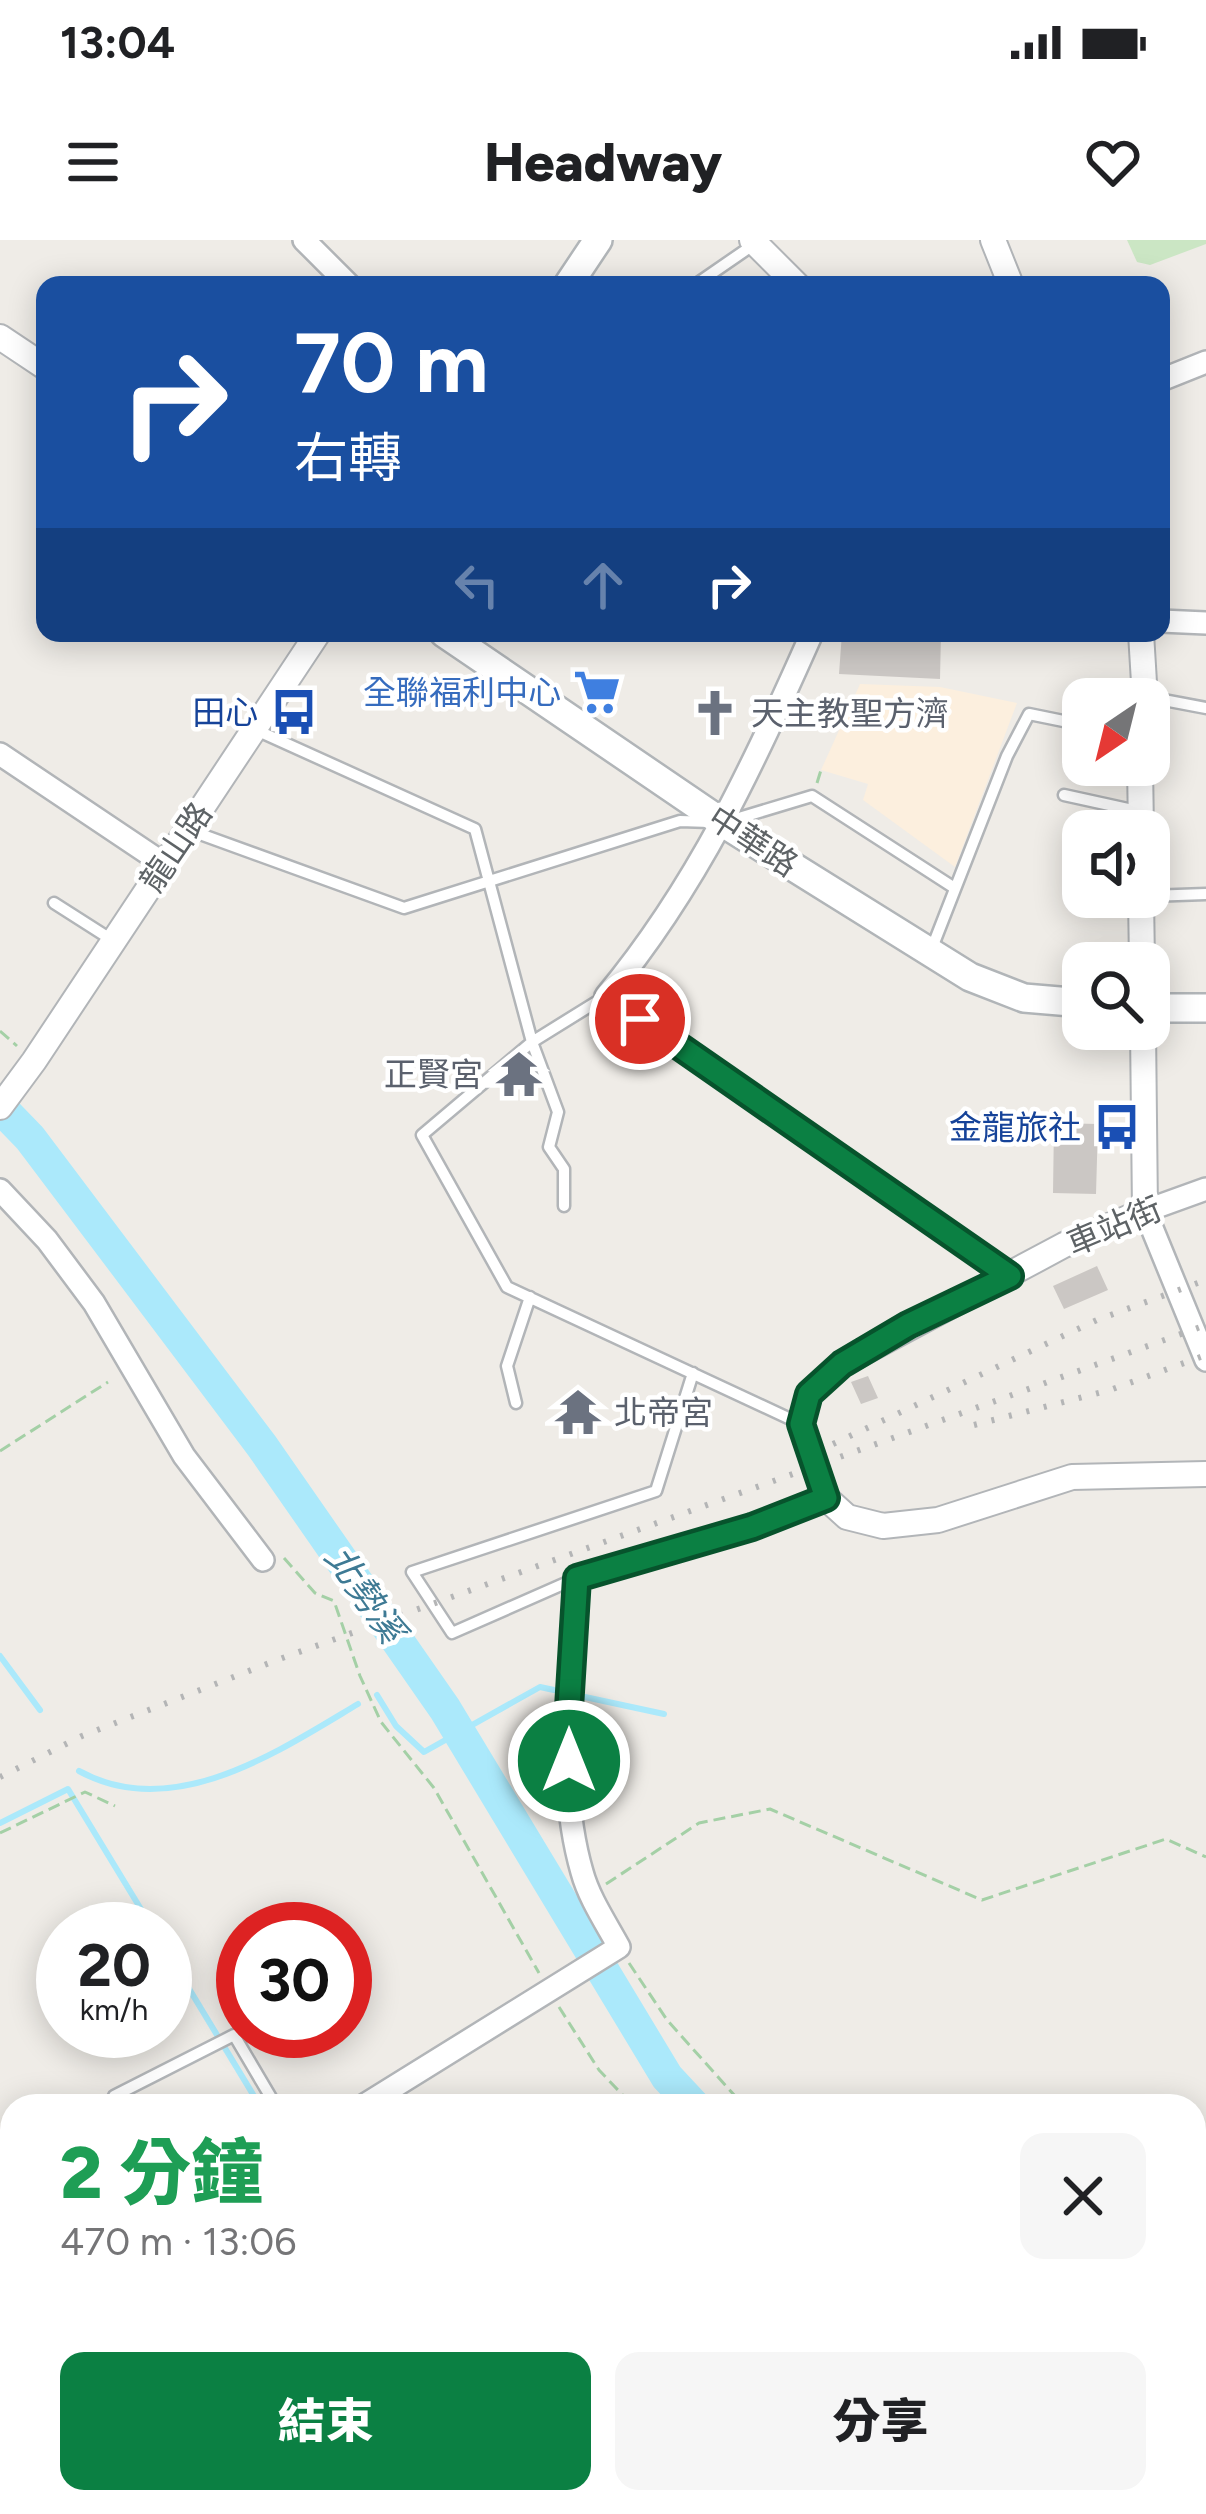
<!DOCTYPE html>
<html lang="zh-TW">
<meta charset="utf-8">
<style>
:root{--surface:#fff;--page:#f6f6f6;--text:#202124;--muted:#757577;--accent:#0b8043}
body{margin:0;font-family:Figtree,"Noto Sans TC",sans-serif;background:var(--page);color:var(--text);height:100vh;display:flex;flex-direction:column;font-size:45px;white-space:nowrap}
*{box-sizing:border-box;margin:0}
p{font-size:39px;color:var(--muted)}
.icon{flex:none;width:66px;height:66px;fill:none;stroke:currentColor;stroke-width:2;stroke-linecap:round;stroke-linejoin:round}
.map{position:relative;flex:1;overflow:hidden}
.drawer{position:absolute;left:0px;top:1854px;width:1206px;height:420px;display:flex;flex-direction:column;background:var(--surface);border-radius:36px 36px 0 0;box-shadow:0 6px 30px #0003}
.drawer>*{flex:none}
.banner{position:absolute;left:36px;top:36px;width:1134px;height:366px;border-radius:24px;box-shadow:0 6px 30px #0003;background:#1a4fa0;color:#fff;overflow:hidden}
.needle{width:78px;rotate:215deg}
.buttons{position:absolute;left:1062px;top:438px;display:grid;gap:24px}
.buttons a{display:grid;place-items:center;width:108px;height:108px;border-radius:24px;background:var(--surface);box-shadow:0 6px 30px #0003;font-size:60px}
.speed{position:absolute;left:36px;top:1662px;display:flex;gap:24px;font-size:60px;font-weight:700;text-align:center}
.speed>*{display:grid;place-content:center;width:156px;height:156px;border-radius:50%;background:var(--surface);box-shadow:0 6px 30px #0003;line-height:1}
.speed small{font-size:30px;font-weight:400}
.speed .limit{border:18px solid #d22;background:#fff;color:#111}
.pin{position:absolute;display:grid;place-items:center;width:102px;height:102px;color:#fff;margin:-51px;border:6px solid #fff;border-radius:50%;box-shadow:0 3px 12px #0007}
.me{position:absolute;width:132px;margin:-66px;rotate:0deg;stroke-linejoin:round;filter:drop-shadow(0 0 9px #0008)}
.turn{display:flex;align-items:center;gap:42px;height:252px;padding:0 60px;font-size:54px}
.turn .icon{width:156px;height:156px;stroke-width:2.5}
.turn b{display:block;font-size:84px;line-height:102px}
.lanes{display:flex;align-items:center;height:114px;padding:0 60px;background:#0003;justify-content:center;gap:60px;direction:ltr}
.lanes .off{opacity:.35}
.round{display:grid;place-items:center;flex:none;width:126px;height:126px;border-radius:24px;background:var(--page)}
.headline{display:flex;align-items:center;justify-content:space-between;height:204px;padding:0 60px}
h1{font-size:72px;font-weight:800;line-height:90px;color:#1e9e55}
.primary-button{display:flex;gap:24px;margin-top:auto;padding:24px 60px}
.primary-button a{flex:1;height:138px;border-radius:24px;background:var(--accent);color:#fff;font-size:48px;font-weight:800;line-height:138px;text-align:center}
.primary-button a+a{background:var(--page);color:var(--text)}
.status{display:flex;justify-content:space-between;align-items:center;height:84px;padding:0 60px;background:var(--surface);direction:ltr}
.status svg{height:33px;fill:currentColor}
header{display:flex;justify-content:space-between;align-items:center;height:156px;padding:0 60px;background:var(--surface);font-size:54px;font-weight:800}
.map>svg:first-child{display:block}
.commercial{fill:#fcefde}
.green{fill:#cbe6c4}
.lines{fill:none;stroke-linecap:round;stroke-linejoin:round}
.stream{stroke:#abe9fb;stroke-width:6}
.river{stroke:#abe9fb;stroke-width:33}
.building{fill:#cbc7c4}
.service-casing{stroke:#b2b5b8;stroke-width:15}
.minor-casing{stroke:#b2b5b8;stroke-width:26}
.tertiary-casing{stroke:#b2b5b8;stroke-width:28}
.secondary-casing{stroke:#b1b5b8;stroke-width:32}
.path{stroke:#a4d0a6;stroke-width:3;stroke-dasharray:12 6;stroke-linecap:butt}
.service{stroke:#fff;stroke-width:10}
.minor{stroke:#fff;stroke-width:21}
.tertiary{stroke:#fff;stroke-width:24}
.secondary{stroke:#fff;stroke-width:27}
.rail{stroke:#b4b5b6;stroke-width:6;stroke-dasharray:3 15;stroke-linecap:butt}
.route-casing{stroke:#07532c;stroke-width:30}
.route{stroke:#0b8043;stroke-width:21}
.labels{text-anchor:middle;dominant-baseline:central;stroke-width:9;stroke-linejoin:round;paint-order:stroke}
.shop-label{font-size:33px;fill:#366cbe;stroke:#fff;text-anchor:end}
.transit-label{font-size:33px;fill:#164399;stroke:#fff;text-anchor:end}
.worship-label{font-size:33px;fill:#5b616d;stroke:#fff;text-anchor:start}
.street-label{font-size:33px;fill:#5e6366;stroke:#fff}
.water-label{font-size:36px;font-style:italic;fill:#3e7a94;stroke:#fff}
</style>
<div class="status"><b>13:04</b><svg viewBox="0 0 49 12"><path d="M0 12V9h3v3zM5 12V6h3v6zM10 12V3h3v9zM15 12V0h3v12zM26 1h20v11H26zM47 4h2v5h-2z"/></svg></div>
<header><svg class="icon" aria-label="menu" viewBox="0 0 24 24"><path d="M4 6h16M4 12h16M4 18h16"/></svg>Headway<svg class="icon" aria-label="heart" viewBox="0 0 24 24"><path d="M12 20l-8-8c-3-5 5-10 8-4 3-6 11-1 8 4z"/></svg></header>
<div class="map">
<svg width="1206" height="2274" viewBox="0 0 1206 2274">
<rect width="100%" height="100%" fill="#efece7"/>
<path class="commercial" d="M860,444l80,3 77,16 -62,164 -92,-67 5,-16 -47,-14z"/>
<path class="green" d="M1127,0h79v4l-56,21 -13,-3z"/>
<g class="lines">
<path class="stream" d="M0,1416l40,54
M377,1455l19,31 28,26 116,-65 14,3
M585,1457l79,17
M79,1531c94,52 200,-20 279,-67
M0,1583l68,-34 85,140
M165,1709l95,157
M957,2274l16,-12"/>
<path class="river" d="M0,867l30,31 232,308 183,263 222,368 27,29
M1061,2262l13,12"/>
</g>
<path class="building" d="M842,393h99l-1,46 -101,-5z
M1054,883l44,1 -2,70 -43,-1z
M1097,1026l11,24 -44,19 -11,-23z
M868,1136l10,22 -17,6 -10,-22z"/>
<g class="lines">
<defs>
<path id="service" d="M695,45l58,-40
M1148,457l58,11
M254,489l221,100 57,213 26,70 -9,35 15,22v37
M1064,555l73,16
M729,581l83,-25 141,91
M189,590l215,78 276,-87 30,1
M1149,656l57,-2
M54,663l58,37
M932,708l75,-192 22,-42 54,11
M606,756l-74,46 -110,93 85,152 294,137
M516,1163l-9,-37 23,-69
M577,1338l-125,55 -40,-61 244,-81 37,-118
M114,1856l120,-61 42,71
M0,2085l12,-5
M258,2262l7,12
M402,2262l6,12
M482,2274l24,-12"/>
<path id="minor" d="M304,0l45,45
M1161,140l45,-18
M1161,381l45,2
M812,393c-57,129 -115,254 -206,363l404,280
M0,514l164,110
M1206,949l-61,22 61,149
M0,950l47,50 47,63 90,153 79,104
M363,1866l256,-159c-13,-24 -30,-49 -37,-75 -27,-93 -11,-199 -5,-294l175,-51 74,-29
M514,2262l7,12"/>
<path id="tertiary" d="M752,0l45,45
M993,0l18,45
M0,97l45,30
M1141,393l4,66
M1140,525l1,66
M1141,657l1,66
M1143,789l2,182 -81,34 -222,119 -33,30 -8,30 25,74 21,19 36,9 55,-6 134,-43 134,-3
M0,867l34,-46 284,-428"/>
<path id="secondary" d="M568,45l30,-45
M444,393l279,190 247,154 54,21 59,5
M1149,768h57"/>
</defs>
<use href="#service" class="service-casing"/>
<use href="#minor" class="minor-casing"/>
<use href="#tertiary" class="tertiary-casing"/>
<use href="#secondary" class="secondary-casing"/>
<path class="path" d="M817,543l4,-13
M0,791l17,15
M0,1211l108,-69
M284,1318l31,35 19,8 26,75 21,46 53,66 105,185
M0,1593l85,-41 30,14
M606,1644l93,-61 71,-14 212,91 184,-61 40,18
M629,1723l38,57 77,86
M559,1767l40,63 34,36
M898,1866l13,-10
M1002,2262l10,12
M936,2274l14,-12"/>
<use href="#service" class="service"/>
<use href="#minor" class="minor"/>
<use href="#tertiary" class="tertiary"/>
<use href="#secondary" class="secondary"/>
<path class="rail" d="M974,1185l136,-35 96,-35
M833,1204l264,-124 109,-40
M0,1537l82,-41 195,-76 929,-335"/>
</g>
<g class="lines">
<defs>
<path id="route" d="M569,1521l-1,-37 9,-146 175,-51 74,-29 -25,-74 8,-30 33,-30 66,-39 102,-49 -370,-257"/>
</defs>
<use href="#route" class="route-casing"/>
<use href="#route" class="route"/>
</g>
<defs>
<symbol id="supermarket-bare" viewBox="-9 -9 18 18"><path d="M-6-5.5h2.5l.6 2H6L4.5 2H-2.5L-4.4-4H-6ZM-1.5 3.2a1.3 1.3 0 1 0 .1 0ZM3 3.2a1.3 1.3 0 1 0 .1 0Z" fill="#3f7fe0" stroke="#fff" stroke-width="2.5" paint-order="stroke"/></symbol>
<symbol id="bus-bare" viewBox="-9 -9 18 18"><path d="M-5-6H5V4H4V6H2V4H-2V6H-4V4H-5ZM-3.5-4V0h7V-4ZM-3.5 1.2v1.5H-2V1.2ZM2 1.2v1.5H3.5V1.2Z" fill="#1a4fb4" stroke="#fff" stroke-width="2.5" paint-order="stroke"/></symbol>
<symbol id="church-bare" viewBox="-9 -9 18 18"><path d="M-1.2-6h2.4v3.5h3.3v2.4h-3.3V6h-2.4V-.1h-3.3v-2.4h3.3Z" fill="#6b7280" stroke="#fff" stroke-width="2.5" paint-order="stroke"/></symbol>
<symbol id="temple-bare" viewBox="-9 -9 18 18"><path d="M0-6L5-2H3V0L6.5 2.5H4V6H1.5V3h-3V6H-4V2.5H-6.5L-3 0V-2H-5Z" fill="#6b7280" stroke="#fff" stroke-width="2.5" paint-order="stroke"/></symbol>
</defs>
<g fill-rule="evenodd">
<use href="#supermarket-bare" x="564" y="419" width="66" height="66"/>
<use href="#bus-bare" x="261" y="439" width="66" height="66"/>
<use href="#church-bare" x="682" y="440" width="66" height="66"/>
<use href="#temple-bare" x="486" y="801" width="66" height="66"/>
<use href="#bus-bare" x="1084" y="854" width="66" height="66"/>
<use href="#temple-bare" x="545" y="1139" width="66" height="66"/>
</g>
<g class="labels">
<g class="shop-label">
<text x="561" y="452">全聯福利中心</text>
</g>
<g class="transit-label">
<text x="258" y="472">田心</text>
<text x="1081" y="887">金龍旅社</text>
</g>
<g class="worship-label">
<text x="751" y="473">天主教聖方濟</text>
<text x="483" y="834" text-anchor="end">正賢宮</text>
<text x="614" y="1172">北帝宮</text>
</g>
<g class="street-label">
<text transform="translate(753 601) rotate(33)">中華路</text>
<text transform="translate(176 607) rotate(-56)">龍山路</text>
<text transform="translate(1114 986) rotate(-23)">車站街</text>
</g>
<g class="water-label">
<text transform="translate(365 1354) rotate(55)">北勢溪</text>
</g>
</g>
</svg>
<div class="buttons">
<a><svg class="needle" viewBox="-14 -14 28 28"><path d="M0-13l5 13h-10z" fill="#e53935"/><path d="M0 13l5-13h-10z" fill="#757577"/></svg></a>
<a><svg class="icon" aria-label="sound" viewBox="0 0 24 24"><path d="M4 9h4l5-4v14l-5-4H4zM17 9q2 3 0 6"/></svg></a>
<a><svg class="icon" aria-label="search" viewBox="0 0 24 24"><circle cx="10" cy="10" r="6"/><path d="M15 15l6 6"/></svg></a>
</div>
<div class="speed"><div>20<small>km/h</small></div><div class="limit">30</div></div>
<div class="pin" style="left:640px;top:779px;background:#d93025"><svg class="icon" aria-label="arrive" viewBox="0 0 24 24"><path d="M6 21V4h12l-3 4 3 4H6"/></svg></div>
<svg class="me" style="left:569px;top:1521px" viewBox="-20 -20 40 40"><circle r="17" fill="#0b8043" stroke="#fff" stroke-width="3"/><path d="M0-11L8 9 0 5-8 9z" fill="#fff"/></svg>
<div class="banner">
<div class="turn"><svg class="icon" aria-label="right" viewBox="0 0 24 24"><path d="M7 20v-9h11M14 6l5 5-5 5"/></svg><div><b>70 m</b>右轉</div></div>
<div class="lanes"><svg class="icon off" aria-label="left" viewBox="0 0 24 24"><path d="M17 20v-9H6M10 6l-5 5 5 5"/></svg><svg class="icon off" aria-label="ahead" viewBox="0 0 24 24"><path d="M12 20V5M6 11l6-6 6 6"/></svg><svg class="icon" aria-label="right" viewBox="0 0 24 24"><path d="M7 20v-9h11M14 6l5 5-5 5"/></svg></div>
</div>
<section class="drawer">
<div class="headline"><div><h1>2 分鐘</h1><p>470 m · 13:06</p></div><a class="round"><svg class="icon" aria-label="close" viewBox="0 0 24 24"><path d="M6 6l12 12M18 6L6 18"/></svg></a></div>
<div class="primary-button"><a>結束</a><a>分享</a></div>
</section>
</div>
